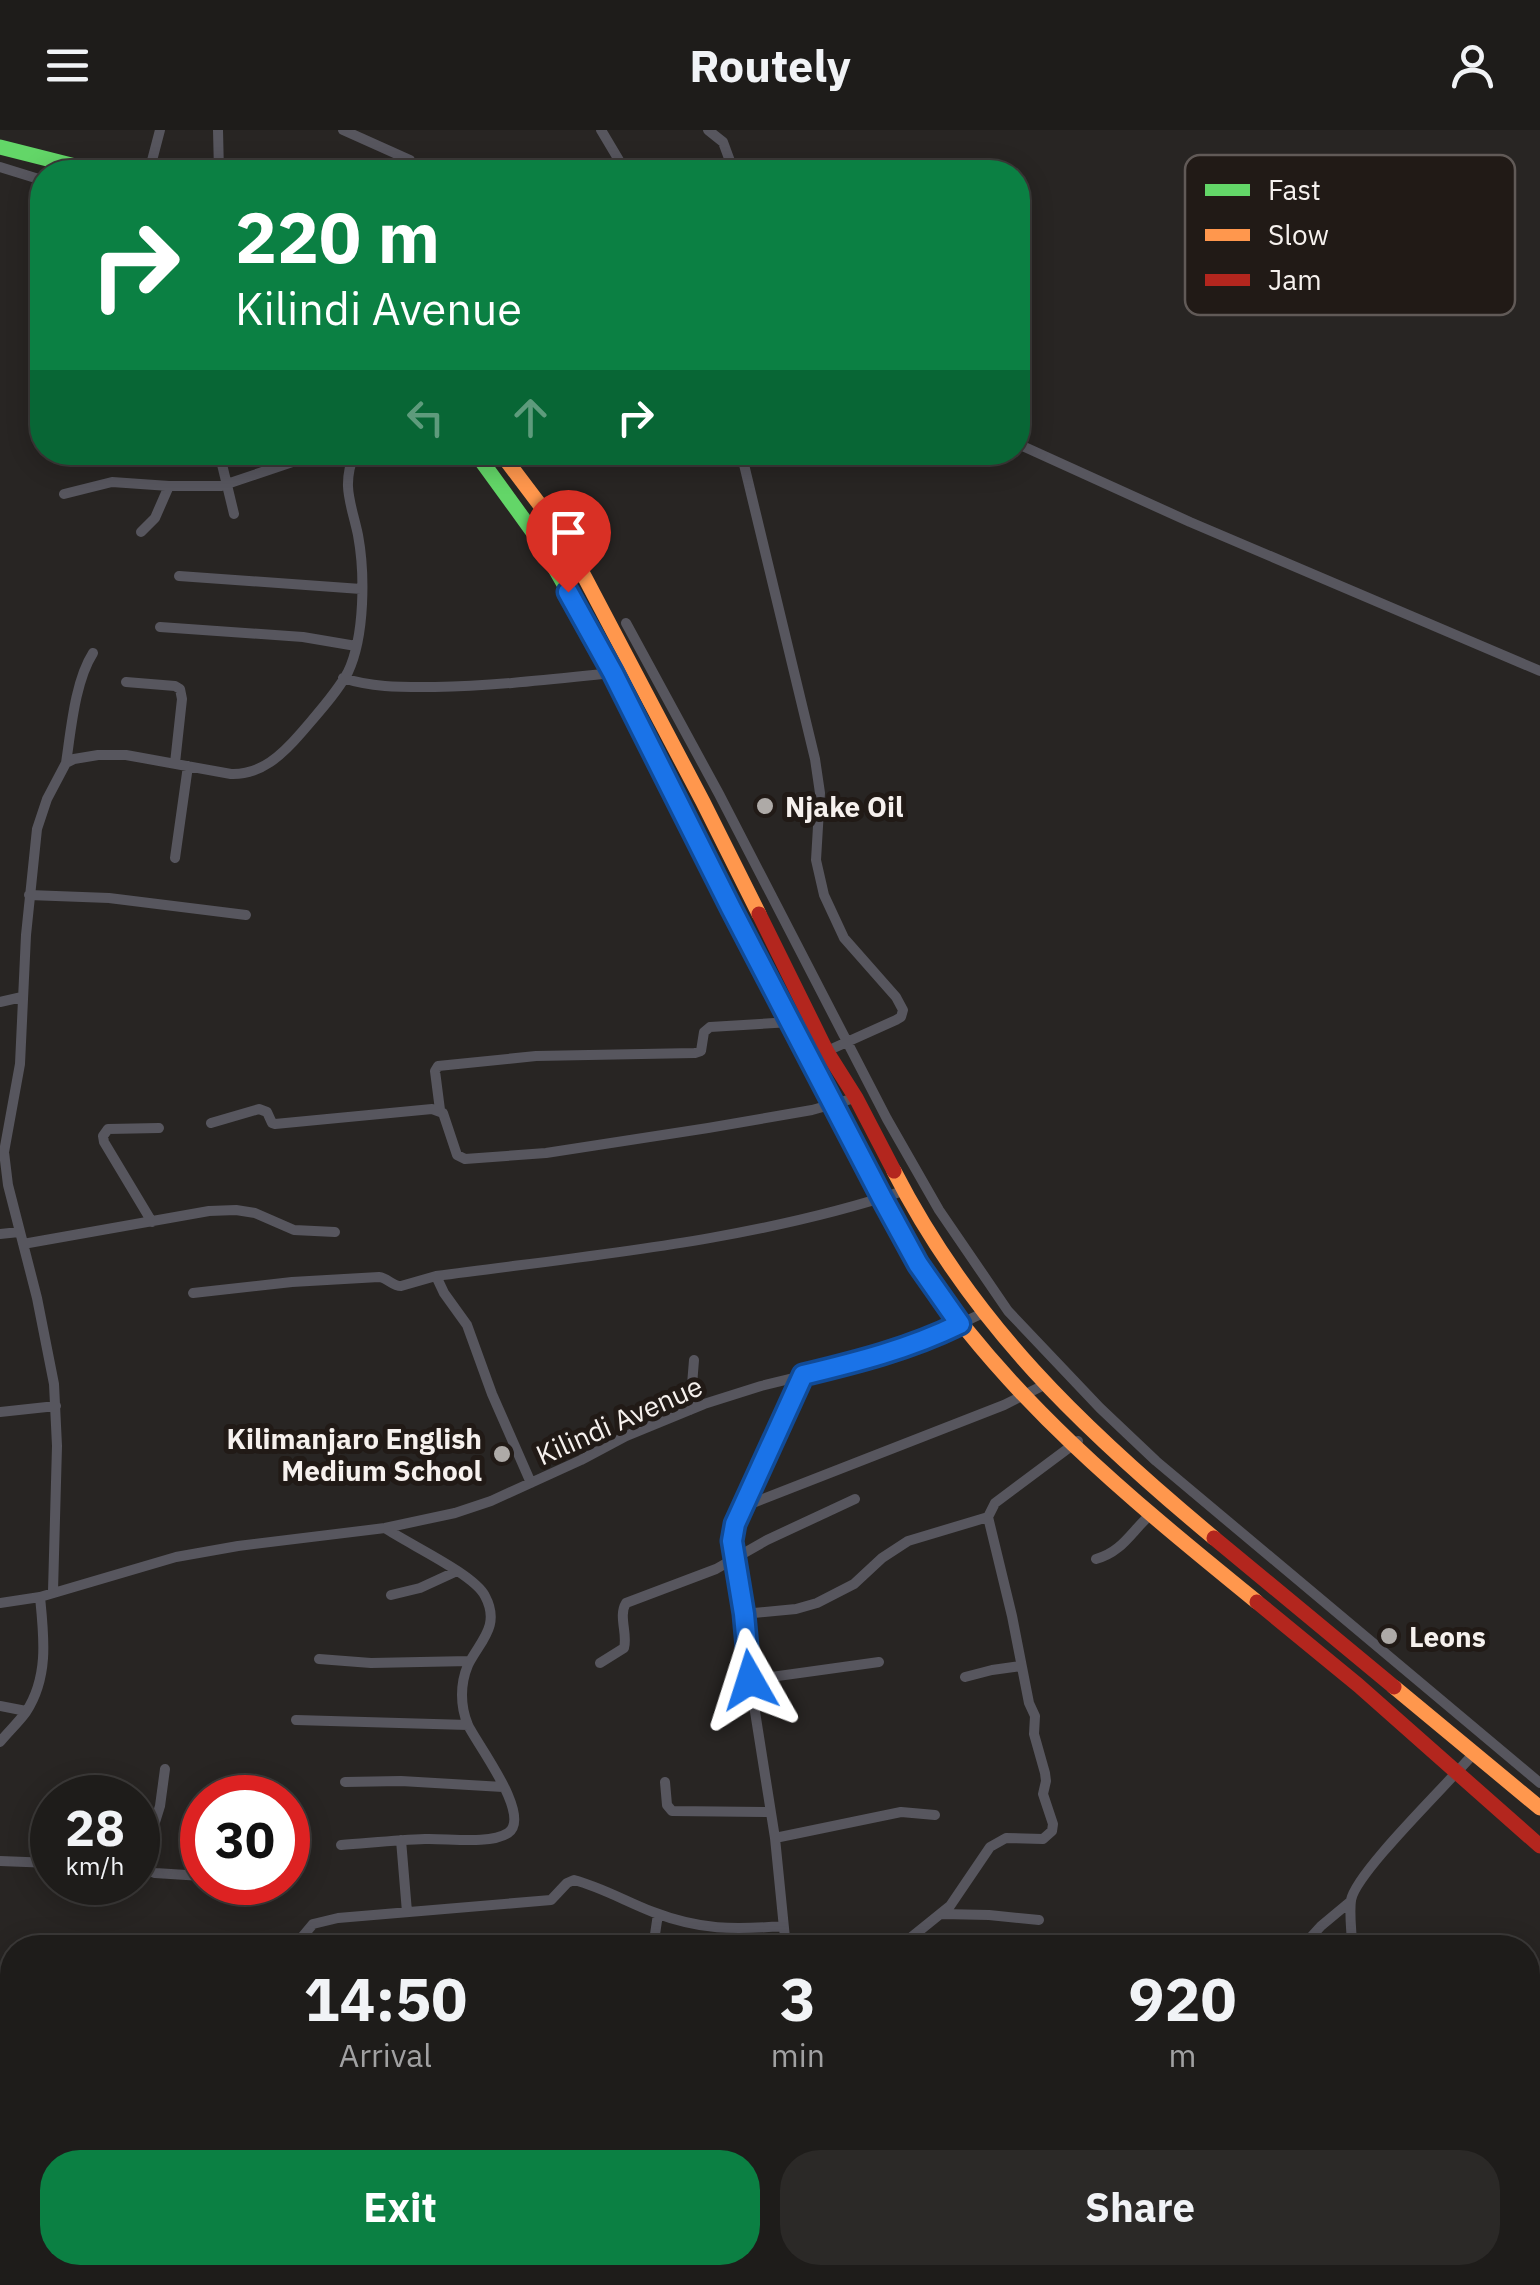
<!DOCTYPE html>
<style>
:root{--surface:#1e1c1a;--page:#2b2927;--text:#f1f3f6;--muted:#a1a1a2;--line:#3c3a39;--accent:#0b8043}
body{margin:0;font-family:"IBM Plex Sans",sans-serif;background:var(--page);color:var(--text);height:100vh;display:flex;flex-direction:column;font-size:38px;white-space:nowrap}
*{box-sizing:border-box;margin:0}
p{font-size:32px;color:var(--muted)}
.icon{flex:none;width:55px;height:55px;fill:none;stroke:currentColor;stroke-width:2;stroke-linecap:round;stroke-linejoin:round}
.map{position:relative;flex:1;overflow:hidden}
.sheet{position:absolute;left:0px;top:1805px;width:1540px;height:350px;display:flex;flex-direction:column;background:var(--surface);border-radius:40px 40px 0 0;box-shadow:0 5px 25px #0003,0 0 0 2px var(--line)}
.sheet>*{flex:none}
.banner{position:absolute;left:30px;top:30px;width:1000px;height:305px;border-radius:40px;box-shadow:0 5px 25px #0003,0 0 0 2px var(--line);background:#0b8043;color:#fff;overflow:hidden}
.speed{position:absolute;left:30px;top:1645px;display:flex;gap:20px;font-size:50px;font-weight:700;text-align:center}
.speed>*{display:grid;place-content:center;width:130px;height:130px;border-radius:50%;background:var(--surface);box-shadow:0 5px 25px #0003,0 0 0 2px var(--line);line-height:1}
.speed small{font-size:25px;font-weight:400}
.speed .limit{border:15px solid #d22;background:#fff;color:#111}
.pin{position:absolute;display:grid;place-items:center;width:85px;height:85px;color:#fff;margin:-102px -42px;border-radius:50% 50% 50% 0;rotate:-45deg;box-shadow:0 0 10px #0007}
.pin .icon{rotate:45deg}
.me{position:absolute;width:110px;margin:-55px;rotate:354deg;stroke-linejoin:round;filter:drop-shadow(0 0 8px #0008)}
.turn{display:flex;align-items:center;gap:35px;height:210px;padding:0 40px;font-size:45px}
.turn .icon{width:130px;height:130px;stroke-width:2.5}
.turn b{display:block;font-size:70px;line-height:85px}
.lanes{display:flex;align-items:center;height:95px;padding:0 40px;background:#0003;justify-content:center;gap:50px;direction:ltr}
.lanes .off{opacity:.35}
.eta{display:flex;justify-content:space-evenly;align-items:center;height:170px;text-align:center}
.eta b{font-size:60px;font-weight:700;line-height:70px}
.action{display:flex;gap:20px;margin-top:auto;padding:20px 40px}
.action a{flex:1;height:115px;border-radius:40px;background:var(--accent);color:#fff;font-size:40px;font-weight:700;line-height:115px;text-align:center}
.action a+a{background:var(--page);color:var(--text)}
header{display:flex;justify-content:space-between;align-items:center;height:130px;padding:0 40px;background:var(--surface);font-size:45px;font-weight:700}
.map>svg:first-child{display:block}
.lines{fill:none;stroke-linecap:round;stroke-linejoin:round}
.street{stroke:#57565e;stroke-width:10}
.fast{stroke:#63d668;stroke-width:15}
.slow{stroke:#ff974d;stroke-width:15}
.jam{stroke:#b3261e;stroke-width:15}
.route-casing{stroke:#114b97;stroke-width:25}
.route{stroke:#1a73e8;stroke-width:18}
.poi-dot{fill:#aeaaa7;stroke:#211a16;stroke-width:4}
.labels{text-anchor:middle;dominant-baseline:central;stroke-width:10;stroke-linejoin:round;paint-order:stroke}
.poi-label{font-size:28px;font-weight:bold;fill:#f6f1ee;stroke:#211a16;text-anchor:start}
.street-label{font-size:28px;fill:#f6f1ee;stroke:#211a16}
.key{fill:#211a16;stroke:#615a57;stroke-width:2.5}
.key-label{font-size:28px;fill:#f6f1ee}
</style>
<header><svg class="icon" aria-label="menu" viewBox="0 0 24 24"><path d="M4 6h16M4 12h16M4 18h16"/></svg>Routely<svg class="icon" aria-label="person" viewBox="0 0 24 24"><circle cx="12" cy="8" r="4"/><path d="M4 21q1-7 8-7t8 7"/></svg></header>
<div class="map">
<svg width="1540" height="2155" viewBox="0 0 1540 2155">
<rect width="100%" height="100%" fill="#282523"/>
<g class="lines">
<path class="street" d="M218,0l1,42
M343,0l67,30
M601,0l25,42
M708,0l15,12 11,30
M0,37l42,13
M149,42l11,-42
M1018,314l172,78 350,149
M219,322l15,62
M741,322l74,307 5,34 -4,67 8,35 20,43 52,59 7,13 -2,7 -5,3 -69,31
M64,364l48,-12 57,4h52l101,-34
M141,402l14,-14 14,-32
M179,446l182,13
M626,493l93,171 168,325 52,91 69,101 92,97 56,53 384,322
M160,497l143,10 53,9
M343,548c31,10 60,9 92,9 60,-1 119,-8 178,-14
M126,552l49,4 5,3 2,10 -7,64
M66,633c5,-33 9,-82 27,-110
M175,728l13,-92
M29,765l80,3 137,17
M0,872l22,-5
M440,980l-5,-39 3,-5 98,-10 159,-3 6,-2 3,-19 6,-5 81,-5
M211,993l48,-14 8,3 5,11 3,1 157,-15 11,4 14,42 8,4 81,-6 162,-25 104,-18 43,-12
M152,1092l-48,-80 -1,-6 5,-7 51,-1
M0,1104l19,-2
M23,1114l186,-33 27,-1 19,3 39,17 41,2
M436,1146l8,17 23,32 25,69 39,89
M193,1163l99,-11 87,-5c9,1 13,9 22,9l35,-10c156,-21 316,-35 467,-85
M690,1280l4,-50
M0,1282l56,-6
M745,1376l259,-101 40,-20
M1096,1429c26,-7 35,-27 54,-44
M53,1461l4,-145 -3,-62 -17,-86 -29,-113 -4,-33 16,-88 6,-129 11,-106 10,-30 19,-36 8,-4 24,-4h28l105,19c30,1 51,-19 70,-41 16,-19 35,-39 47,-61 17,-36 17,-99 10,-137 -7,-33 -17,-49 -3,-83
M391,1465l29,-7 37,-17
M0,1473l40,-6 136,-40 62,-11 147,-18 70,-15 36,-12 90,-41 45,-24 78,-32 57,-18 107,-26 62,-22 53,-25
M744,1484l52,-5 21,-6 37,-19 28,-26 26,-17 80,-24
M319,1529l52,4 99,-2
M600,1533l24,-15c4,-14 -6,-32 2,-45l90,-34 51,-29 88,-41
M965,1547l27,-7 29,-4
M750,1550l129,-18
M0,1576l26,5
M296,1590l172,5
M0,1612c8,-10 18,-19 26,-30 23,-35 18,-75 14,-115
M345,1652l56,-1 102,6
M665,1652l2,23 5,6 98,1
M775,1708l126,-26 34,3
M401,1710l6,72
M341,1715c28,-2 56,-5 84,-6 22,-1 64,6 83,-6 25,-17 -32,-90 -40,-108 -8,-19 -8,-41 0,-60 12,-24 33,-39 17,-69 -11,-22 -77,-52 -100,-68
M0,1731l52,2
M138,1737l17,6 47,3
M141,1737l19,-61 5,-37
M942,1784l47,1 50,5
M785,1810l84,8
M903,1816l26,-3 14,5
M84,1818l68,-9 141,9 20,-24 25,-6 213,-18 16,-17 7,-3c27,7 53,22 79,32 47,18 81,18 130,14
M653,1818l5,-34
M786,1818l-11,-110 -25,-158 -6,-66 -12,-73 3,-17 68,-149
M898,1818l52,-42 40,-59 16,-9 37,1 9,-8 1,-7 -10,-30 3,-13 -1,-8 -11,-39 1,-18 -6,-13 -17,-87 -24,-99 7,-14 83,-62
M1301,1818l20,-22 30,-25
M1352,1818c0,-16 -3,-33 -1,-48 5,-28 100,-119 123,-147
M0,1844l12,19
M0,2070h12
M0,2114l12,-24
M192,2142l105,13
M820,2142v13
M342,2155l4,-5 12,-3
M939,2155l5,-13
M1360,2155l1,-13
M1465,2155l1,-13"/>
<path class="fast" d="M0,17l99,25
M475,322l63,87 50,87 286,560 44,77"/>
<path class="slow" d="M500,322l43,57 40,65 120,228 56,112
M894,1041c79,154 189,258 320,367
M918,1133c88,135 215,238 339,339
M1394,1557l146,121"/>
<path class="jam" d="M759,784l68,138 29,46 38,73
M1214,1408l180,149
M1257,1472l101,83 182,161"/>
</g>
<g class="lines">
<defs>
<path id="route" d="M568,462l45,81 118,235 151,290 36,66 42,60c-51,25 -103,38 -157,51l-68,149 -3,17 12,73 6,66"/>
</defs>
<use href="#route" class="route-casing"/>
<use href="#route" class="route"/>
</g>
<g class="poi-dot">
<circle cx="765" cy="676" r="10"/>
<circle cx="502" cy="1324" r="10"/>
<circle cx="1389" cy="1506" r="10"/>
</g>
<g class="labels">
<g class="poi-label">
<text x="785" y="676">Njake Oil</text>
<text x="482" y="1308" text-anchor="end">Kilimanjaro English<tspan x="482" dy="32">Medium School</tspan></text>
<text x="1409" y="1506">Leons</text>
</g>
<g class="street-label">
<text transform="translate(619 1290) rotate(-24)">Kilindi Avenue</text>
</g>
</g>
<rect x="1185" y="25" width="330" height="160" rx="15" class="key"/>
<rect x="1205" y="54" width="45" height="12" fill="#63d668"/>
<rect x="1205" y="99" width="45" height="12" fill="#ff974d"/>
<rect x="1205" y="144" width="45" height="12" fill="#b3261e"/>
<g class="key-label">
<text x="1268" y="70">Fast</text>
<text x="1268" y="115">Slow</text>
<text x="1268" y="160">Jam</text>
</g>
</svg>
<div class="speed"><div>28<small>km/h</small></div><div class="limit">30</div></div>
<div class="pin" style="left:568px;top:462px;background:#d93025"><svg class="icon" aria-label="arrive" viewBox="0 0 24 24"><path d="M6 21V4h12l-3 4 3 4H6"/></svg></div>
<svg class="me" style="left:750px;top:1550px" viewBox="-20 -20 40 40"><path d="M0-17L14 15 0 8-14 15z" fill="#1a73e8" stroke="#fff" stroke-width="4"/></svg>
<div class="banner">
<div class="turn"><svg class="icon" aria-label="right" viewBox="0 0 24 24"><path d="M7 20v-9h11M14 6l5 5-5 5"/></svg><div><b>220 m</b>Kilindi Avenue</div></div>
<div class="lanes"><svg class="icon off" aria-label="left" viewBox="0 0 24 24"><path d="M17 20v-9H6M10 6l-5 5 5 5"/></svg><svg class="icon off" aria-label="ahead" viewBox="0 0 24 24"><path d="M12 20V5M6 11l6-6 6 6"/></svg><svg class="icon" aria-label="right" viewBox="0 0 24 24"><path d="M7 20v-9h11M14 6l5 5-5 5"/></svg></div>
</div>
<section class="sheet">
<div class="eta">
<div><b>14:50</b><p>Arrival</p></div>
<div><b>3</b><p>min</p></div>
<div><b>920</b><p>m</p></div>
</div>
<div class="action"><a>Exit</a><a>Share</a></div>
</section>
</div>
